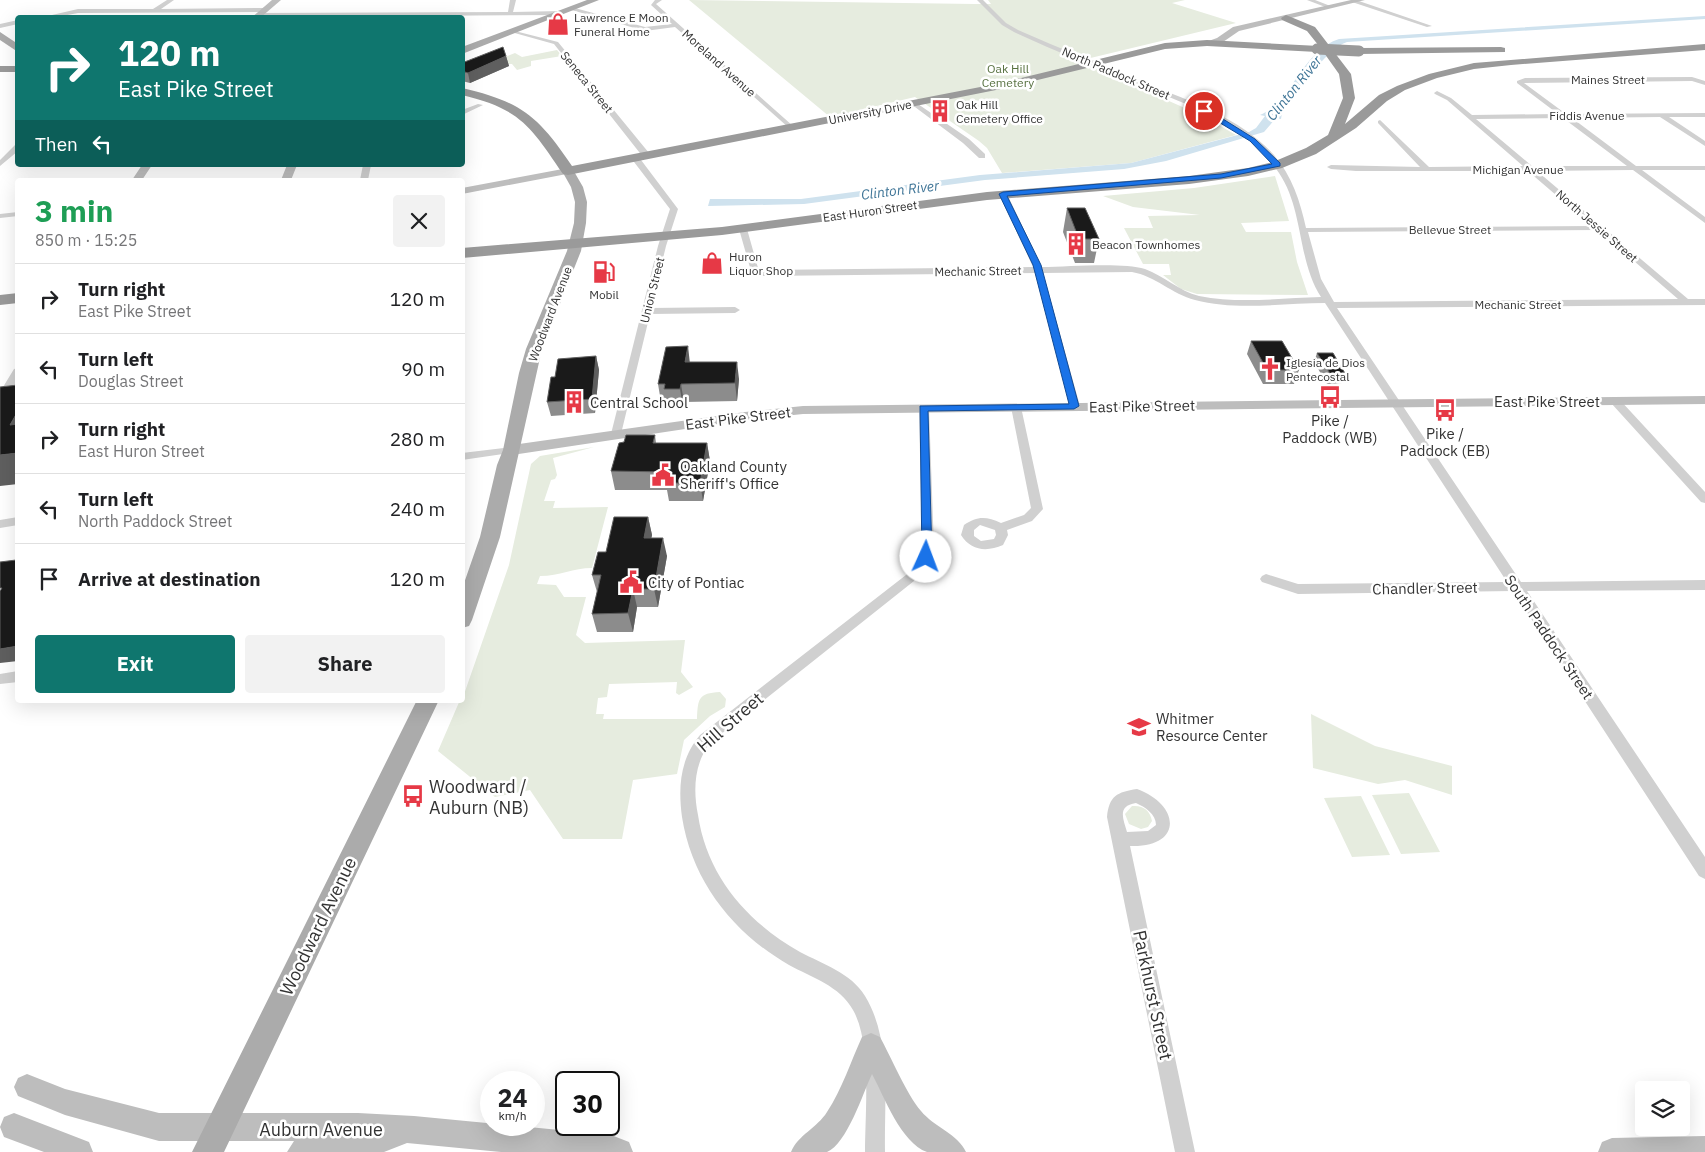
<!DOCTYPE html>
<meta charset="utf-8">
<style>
:root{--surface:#fff;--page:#f2f2f2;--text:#202124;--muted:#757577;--line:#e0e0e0;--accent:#0f766e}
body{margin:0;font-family:"IBM Plex Sans",sans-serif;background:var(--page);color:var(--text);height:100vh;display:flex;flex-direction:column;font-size:19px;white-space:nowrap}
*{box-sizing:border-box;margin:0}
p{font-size:16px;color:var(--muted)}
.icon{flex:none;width:28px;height:28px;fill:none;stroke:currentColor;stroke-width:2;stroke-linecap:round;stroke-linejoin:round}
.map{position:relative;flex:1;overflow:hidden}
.side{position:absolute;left:15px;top:178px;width:450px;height:525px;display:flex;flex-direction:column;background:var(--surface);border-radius:5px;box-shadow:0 5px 20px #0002}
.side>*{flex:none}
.banner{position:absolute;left:15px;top:15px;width:450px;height:152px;border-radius:5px;box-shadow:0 5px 20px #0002;background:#0f766e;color:#fff;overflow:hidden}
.tools{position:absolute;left:1635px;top:1081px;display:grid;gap:10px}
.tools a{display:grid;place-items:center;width:55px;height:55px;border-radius:5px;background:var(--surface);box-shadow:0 5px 20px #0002;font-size:25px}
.speed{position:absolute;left:480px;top:1071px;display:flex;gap:10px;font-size:25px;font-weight:700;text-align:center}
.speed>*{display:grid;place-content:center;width:65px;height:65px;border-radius:50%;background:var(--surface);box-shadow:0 5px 20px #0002;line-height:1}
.speed small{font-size:12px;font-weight:400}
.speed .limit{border:2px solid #111;border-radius:8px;background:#fff;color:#111}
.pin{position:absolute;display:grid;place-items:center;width:42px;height:42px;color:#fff;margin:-21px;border:2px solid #fff;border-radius:50%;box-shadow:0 1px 5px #0007}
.me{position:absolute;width:55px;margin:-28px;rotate:2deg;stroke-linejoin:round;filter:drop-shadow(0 0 4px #0008)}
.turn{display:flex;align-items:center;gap:18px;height:105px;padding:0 20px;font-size:22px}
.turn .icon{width:65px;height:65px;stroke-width:2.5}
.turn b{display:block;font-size:35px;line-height:42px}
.then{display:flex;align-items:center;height:48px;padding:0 20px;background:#0003;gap:10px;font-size:19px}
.round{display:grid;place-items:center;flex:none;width:52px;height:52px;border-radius:5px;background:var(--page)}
.summary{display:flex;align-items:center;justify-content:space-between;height:85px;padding:0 20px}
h1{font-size:30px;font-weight:700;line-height:38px;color:#1e9e55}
.primary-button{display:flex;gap:10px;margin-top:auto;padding:10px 20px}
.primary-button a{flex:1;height:58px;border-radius:5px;background:var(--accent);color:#fff;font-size:20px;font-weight:700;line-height:58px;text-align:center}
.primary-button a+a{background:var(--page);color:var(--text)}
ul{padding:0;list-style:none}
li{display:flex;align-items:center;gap:15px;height:70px;padding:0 20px;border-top:1px solid var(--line)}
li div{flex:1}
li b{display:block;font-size:19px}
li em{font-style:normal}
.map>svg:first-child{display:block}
.green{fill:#e6ecdf}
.water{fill:#cfe2ee}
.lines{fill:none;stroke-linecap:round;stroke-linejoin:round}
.street{fill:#d0d0d0;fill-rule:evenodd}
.secondary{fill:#bdbdbd;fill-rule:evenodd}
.primary{fill:#ababab;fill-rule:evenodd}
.highway{fill:#9a9a9a;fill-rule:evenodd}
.highway-bridge{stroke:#9a9a9a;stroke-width:11}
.wall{fill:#8c8c8c}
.shaded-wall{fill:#5f5f5f}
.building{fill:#1a1a1a;stroke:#5f5f5f}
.route{fill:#1a73e8;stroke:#114b97}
.labels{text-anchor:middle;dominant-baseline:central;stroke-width:5;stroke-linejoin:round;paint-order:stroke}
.far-poi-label{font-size:12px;fill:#333;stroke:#fff;text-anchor:start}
.far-street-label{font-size:12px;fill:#333;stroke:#fff}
.far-park-label{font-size:12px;fill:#56703f;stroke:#fff}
.far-water-label{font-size:14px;font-style:italic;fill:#3f7597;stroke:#fff}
.street-label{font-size:15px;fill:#333;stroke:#fff}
.poi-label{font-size:15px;fill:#333;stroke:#fff;text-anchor:start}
.near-street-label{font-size:18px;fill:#333;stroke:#fff}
.near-poi-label{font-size:18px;fill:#333;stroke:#fff;text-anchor:start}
</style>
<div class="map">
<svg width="1705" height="1152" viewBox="0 0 1705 1152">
<rect width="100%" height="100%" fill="#fff"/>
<path class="green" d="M689,0l286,4h16l-3,-4h197l-13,3 64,20 -158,38 125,55 33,19 -105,28 -129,10 -15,-25 -8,-7 -64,-44 -85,20z
M557,50l5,6 -31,5v5l-14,4 -5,-6h-8l-4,-5 15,-6 7,4z
M1275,176l14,45 -48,2 5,9h45l6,30 11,33 -111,-1 -16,-5 -18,-14h8l-2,-11h-26l-19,-36h29l-5,-12 52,-1 -67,-8 -30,-11 91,-8z
M594,447l-41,11 4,17 -2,4 -4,1 -7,21h11l-2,7 55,-1 -16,61c-19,0 -32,8 -52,8l-3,8 19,1 8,12h22l-10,38 9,8 100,-3 -4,32 12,15 -14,8 -3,-2 1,-11 -68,2 -2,13 -9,1 -2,16h8l-1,5h94c1,-20 1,-26 23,-27l6,7 -1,8 -15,9 -26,24 -7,34 -44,6 -11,59h-59l-33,-49 -35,7 -57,-46 22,-51h2l47,-135 22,-101 9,-8z
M1311,714l64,32 77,20v29l-47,-15 -27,4 -65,-16z
M1409,793l31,59 -39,2 -29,-59z
M1361,796l29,59 -38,2 -28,-59z
M1132,806c11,-1 18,4 20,15l-4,6 -7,2 -12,-5 -4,-10z"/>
<path class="water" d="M1705,16v3l-358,23c-22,7 -50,52 -65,71l-1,6 -5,-1 -12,14 -98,29 -42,8 -139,11 -181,24 -96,2 2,-7h91l179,-24 151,-12 118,-31 7,-4 9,-12 -5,-1c32,-13 42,-64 79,-76z"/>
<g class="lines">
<path class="street" d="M167,0h7l-13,9 103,-1 3,2 -3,2 -186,1 -26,5h-13l39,-9h75z
M510,0h6l-3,12 48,-1 3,2 -3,2 -302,2 -3,-2 3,-2 249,-1z
M655,0h7l-6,4 137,122v2h-4l-114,-101 -30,4 -77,-22 3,-2 74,20 27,-3 -21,-19z
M977,0h6l23,23 12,7c43,19 87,36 130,54 44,18 94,35 126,71 18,21 26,46 32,73l286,-2 -64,-55h-172l-25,-2 -4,-2 4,-2 89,2 -42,-44v-2l2,-1 49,47 94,-1 -76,-66 -12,-6 -1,-1 3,-2 14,7 21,17 86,-1 -41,-31v-2l8,-3 167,-1 13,4v4l-13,-4 -168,2 42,31 139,-1v4h-36l36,24v5l-45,-29 -88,1 64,48h69v4h-63l63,47v6l-72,-53 -96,1 151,128h17v6l-368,3 184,274 184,-2v10l-178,1 178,266v22l-6,-3 -186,-285 -215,3 -36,-12 -2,-3 2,-3 4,-2 32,10 209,-2 -182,-279c-42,0 -89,8 -130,-3 -23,-6 -40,-24 -63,-28l-89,1 37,133 -5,3 -5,-3 -35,-133 -272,3 -12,-5 -12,-42 4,-2 4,2 11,39 6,2 269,-3 -34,-73 4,-2 4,2 35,73c26,0 80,-5 103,2 19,7 34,22 54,27 40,8 82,2 122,1 -24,-37 -17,-87 -42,-124 -31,-48 -89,-67 -139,-88 -42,-17 -85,-34 -126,-53l-12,-7zM1563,118l64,48h-95l-56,-47zM1598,230l80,69 -344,3 -13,-23 -13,-47z
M1307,0h8l18,7 -5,1z
M1352,0h4l76,26 -5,1 -75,-25z
M18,20v4l-18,4v-4z
M511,30l47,12 91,111v4h-6l-89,-113 -43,-12z
M911,102h4l54,37 16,15v4h-6l-16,-15 -52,-39z
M478,104l5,1 -21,10v-5z
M15,145h3v6l-18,15v-6z
M635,156h3l40,53 -12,37 -15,62 84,-1 5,3 -5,3 -85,1 -29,120 -5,3 -5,-3 47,-188 12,-37 -39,-51z
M363,165h8l-3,15h-8z
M18,212v4l-18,2v-4z
M18,368v12l-14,22 -4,1v-11l14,-23z
M1615,398l4,1 86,93v11l-4,-1 -90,-99v-4z
M1016,404l5,3 22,102 -11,12 -25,9 1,5 -5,10c-16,7 -32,6 -42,-10l3,-10c13,-9 22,-9 37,-2l23,-8 7,-7 -20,-101zM980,525l15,5 1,5 -2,4 -13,2 -7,-5v-6z
M924,405l5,3 5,141 -7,17 -13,15 -204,162c-16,21 -17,47 -12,72 9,61 49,107 102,137 23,12 51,21 65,44 27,44 19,107 20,156h-20c0,-39 7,-109 -12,-142 -13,-24 -42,-33 -64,-45 -56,-32 -97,-84 -107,-148 -4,-30 -2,-58 18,-82l206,-160 11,-14 5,-12 -3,-141z
M512,447l4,1 1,2 -1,2 -54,8v-7z
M18,517v8l-18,3v-8z
M18,671v11l-18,2v-10z
M1137,789c44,16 46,59 -7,57l65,306h-20l-68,-335c2,-21 10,-25 30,-28zM1136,803c9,4 20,11 20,22l-8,6 -21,1c-4,-14 -10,-26 9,-29z"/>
<path class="secondary" d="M272,0h9l-21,18h-9z
M1351,0h14l-126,31 -16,11 -16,3 -4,-2 14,-5 16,-11z
M142,165h10l-10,15h-10z
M287,165h10l-6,15h-10z
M568,168l4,1v4l-110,21v-6z
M1705,396v8l-902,10 -58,6 -233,35 -8,-5 8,-5 233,-33 58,-6z
M871,1033l9,4c11,20 27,58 41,74 13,16 37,23 45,41 -11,0 -29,0 -39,0 -26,-9 -43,-56 -55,-78 -9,19 -25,70 -45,78 -9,0 -26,0 -36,0 7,-17 26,-24 36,-40 15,-23 24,-51 35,-75z
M27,1074l38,15 94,24h199l56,3 197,19 18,7 4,10h-132l-94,-9 -23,9h-97l7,-11h-135l-94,-26 -47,-19 -4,-9 4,-9z
M14,1113l75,29 4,10h-49l-40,-15 -4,-10 4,-10z
M1705,1136v16h-107l4,-10 10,-4z"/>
<path class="primary" d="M587,0h12l-137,54v-7z
M0,32l18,12v8l-18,-12z
M568,167l4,1 11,19 4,15 -1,21 -5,28 -39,98 -42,188 -28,83 -3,6 -7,2v-39l18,-52 17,-72 6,-15 16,-77 7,-24 41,-98 7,-28 1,-21 -4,-15 -9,-16z
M417,700h22l-215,452h-32z"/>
<path class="highway" d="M1286,15l29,12 36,47 4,24 -10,26 34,-29 18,-9 32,-12 45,-11 231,-19v6l-194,15 -37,4 -37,9 -32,12 -18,11 -31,27 -40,26 -34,14 -34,8 -59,8 -202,16 -265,35 -260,23v-10l260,-21 265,-35 202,-16 59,-8 25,-6 33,-14 22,-13 15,-37 -4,-24 -17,-24 -5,2 -110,-6 -42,3 -164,40 -433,86 -5,-1c-32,-47 -42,-65 -101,-79v-7c60,14 76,28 110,78l429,-83 164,-40 42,-3 112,6 -12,-15 -25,-11 -1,-2z
M1501,47l4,1v4l-146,2 -5,-3 5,-3z
M0,66h18v6h-18z
M18,293v10l-18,2v-10z"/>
<path class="highway-bridge" d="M1317,49l42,2"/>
</g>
<path class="wall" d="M506,56l3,10 -39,17 -8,-2v-18z
M1067,208l32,31 -5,24h-19l-12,-31z
M1251,341l48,29 -5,14h-31l-16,-30z
M1317,353l29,22 -4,8 -15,1 -13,-22z
M596,356l3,14 -4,43 -44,3 -4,-14 8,-25z
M690,362l49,17 -2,22 -53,1 -1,5h-16l-1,-5h-5l-3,-18z
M655,435l1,8h51l3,18 -7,40h-34l-2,-11h-52l-4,-19 13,-29z
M648,517l4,18 -1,3 16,18 -9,51h-21l-4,25h-36l-5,-18 5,-22 -5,-17 14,-23z"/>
<path class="shaded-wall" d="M506,56l3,10 -39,17 -2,-10z
M688,346l2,18 -5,-2z
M596,356l3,14 -4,43 -3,-14z
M737,362l2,17 -2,22 -2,-18z
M681,384l3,18 -1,5 -3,-18z
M18,411v24l-8,-10z
M707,443l3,18 -7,40 -3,-18z
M18,453v31l-18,2v-31z
M648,517l4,18 -4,21 -4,-18z
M663,538l4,18 -9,51 -4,-18z
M633,589l4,18 -4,25 -5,-19z
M18,646v15l-18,2v-14z"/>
<path class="building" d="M503,47l3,9 -38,17 -6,-2v-8z
M1067,208h18l14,31h-20z
M1251,341h31l17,29h-32z
M688,346l-3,16h52l-2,21 -54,1 -1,5h-16l1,-5h-7l8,-37z
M1317,353h16l13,22h-15z
M596,356l-4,43 -45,3 4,-25h4l3,-18z
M18,385v26l-8,14 8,-1v29l-18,2v-68z
M626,435h29l-2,8h54l-7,40h-34l2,-11 -57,-1 8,-28 5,-1z
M614,517h34l-4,21h19l-9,51h-21l-5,24 -36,1 9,-39h-9l6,-23h8z
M18,557v89l-18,3v-58l2,-3h-2v-26l16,-2z"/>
<path class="route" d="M1202,109h5l48,30 25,24v3l-59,12 -214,18 34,69 38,141 -5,3 -146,2 4,146 -6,4 -4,-1 -2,-154 149,-2 -36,-139 -34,-71 4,-2 218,-18 51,-10 -22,-23 -48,-29z"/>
<defs>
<symbol id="shop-bare" viewBox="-9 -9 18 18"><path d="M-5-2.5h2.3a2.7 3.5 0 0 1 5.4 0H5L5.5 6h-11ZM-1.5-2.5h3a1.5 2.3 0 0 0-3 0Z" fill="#e63946" stroke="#fff" stroke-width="2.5" paint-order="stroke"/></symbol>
<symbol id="building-bare" viewBox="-9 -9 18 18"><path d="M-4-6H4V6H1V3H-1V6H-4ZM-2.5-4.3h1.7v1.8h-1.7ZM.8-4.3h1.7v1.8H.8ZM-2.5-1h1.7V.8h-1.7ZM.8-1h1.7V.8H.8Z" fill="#e63946" stroke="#fff" stroke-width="2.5" paint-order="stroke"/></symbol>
<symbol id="fuel-bare" viewBox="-9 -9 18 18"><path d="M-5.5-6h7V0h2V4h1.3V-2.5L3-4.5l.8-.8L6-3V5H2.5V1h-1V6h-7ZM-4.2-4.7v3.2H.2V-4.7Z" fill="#e63946" stroke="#fff" stroke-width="2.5" paint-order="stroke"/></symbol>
<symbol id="church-bare" viewBox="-9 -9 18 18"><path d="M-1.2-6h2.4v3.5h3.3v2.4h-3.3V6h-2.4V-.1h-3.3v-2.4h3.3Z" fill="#e63946" stroke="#fff" stroke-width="2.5" paint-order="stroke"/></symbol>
<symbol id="bus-bare" viewBox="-9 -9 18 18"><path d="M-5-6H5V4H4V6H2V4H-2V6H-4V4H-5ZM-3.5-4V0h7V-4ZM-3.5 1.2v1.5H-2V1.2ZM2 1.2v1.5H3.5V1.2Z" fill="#e63946" stroke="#fff" stroke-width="2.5" paint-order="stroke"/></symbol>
<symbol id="civic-bare" viewBox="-9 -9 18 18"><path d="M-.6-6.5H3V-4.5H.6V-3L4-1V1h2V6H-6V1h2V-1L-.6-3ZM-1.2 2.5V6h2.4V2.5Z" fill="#e63946" stroke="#fff" stroke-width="2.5" paint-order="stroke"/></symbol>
<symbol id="school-bare" viewBox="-9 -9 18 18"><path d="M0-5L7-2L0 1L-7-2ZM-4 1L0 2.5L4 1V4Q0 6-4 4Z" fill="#e63946" stroke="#fff" stroke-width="2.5" paint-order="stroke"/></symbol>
</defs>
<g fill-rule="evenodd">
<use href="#shop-bare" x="542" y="8" width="32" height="32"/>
<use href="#building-bare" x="924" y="95" width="32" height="32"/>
<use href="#building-bare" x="1060" y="228" width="32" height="32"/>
<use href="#shop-bare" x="696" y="247" width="32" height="32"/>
<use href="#fuel-bare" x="588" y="256" width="32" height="32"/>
<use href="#church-bare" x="1254" y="353" width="32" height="32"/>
<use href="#bus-bare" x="1314" y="381" width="32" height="32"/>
<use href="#building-bare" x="558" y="386" width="32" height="32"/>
<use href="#bus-bare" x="1429" y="394" width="32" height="32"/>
<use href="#civic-bare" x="647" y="459" width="32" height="32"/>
<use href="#civic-bare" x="615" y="566" width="32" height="32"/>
<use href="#school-bare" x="1123" y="711" width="32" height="32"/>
<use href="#bus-bare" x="397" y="780" width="32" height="32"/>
</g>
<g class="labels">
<g class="far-poi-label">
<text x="574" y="17">Lawrence E Moon<tspan x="574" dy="14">Funeral Home</tspan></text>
<text x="956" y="104">Oak Hill<tspan x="956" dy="14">Cemetery Office</tspan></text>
<text x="1092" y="244">Beacon Townhomes</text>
<text x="729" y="256">Huron<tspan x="729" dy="14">Liquor Shop</tspan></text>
<text x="604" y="294" text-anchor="middle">Mobil</text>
<text x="1286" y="362">Iglesia de Dios<tspan x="1286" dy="14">Pentecostal</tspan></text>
</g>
<g class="far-street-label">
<text transform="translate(719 63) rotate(42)">Moreland Avenue</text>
<text transform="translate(1116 73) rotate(23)">North Paddock Street</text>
<text x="1608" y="79">Maines Street</text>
<text transform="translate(587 82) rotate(51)">Seneca Street</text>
<text transform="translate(870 112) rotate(-11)">University Drive</text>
<text x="1587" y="115">Fiddis Avenue</text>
<text x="1518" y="169">Michigan Avenue</text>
<text transform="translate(870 211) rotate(-8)">East Huron Street</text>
<text transform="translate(1597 226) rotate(41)">North Jessie Street</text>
<text x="1450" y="229">Bellevue Street</text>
<text transform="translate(978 271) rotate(-1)">Mechanic Street</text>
<text transform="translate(652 290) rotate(-76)">Union Street</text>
<text x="1518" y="304">Mechanic Street</text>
<text transform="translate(550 314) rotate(-69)">Woodward Avenue</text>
</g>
<g class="far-park-label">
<text x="1008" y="68">Oak Hill<tspan x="1008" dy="14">Cemetery</tspan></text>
</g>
<g class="far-water-label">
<text transform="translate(1294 88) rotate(-51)">Clinton River</text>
<text transform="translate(900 190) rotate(-7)">Clinton River</text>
</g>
<g class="street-label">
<text x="1547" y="401">East Pike Street</text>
<text transform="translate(1142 406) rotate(-1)">East Pike Street</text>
<text transform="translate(738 418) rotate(-7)">East Pike Street</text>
<text transform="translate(1425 588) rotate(-1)">Chandler Street</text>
<text transform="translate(1549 637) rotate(56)">South Paddock Street</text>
</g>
<g class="poi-label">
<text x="590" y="402">Central School</text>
<text x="1330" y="420" text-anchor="middle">Pike /<tspan x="1330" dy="17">Paddock (WB)</tspan></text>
<text x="1445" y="433" text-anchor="middle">Pike /<tspan x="1445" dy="17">Paddock (EB)</tspan></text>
<text x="680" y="466">Oakland County<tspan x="680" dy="17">Sheriff's Office</tspan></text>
<text x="648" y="582">City of Pontiac</text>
<text x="1156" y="718">Whitmer<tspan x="1156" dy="17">Resource Center</tspan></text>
</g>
<g class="near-street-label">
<text transform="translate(730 722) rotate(-41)">Hill Street</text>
<text transform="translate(318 926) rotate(-64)">Woodward Avenue</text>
<text transform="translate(1153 995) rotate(78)">Parkhurst Street</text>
<text x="321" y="1129">Auburn Avenue</text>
</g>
<g class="near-poi-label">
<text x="429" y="786">Woodward /<tspan x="429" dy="21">Auburn (NB)</tspan></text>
</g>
</g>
</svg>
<div class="tools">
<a><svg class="icon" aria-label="layers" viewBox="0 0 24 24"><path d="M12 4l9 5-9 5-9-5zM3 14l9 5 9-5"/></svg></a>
</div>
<div class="speed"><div>24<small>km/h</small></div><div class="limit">30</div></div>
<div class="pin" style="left:1204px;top:111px;background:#d93025"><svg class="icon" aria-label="arrive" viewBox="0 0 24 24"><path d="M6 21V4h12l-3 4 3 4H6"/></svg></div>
<svg class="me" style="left:926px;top:557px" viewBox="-20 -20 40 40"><circle r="19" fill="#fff"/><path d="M0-13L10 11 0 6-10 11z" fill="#1a73e8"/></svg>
<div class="banner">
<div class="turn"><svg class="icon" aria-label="right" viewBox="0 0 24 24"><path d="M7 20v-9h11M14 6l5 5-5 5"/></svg><div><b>120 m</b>East Pike Street</div></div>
<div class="then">Then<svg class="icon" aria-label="left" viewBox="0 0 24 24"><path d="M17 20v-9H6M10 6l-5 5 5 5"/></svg></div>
</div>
<section class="side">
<div class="summary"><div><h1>3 min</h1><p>850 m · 15:25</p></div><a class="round"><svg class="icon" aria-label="close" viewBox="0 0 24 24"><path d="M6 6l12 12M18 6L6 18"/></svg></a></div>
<ul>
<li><svg class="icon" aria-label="right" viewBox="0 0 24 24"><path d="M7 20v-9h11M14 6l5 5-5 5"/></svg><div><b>Turn right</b><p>East Pike Street</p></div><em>120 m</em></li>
<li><svg class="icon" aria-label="left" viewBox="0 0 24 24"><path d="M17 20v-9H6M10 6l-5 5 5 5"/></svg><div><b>Turn left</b><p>Douglas Street</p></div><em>90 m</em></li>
<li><svg class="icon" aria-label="right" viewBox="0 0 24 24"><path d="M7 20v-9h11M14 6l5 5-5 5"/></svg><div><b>Turn right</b><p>East Huron Street</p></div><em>280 m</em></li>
<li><svg class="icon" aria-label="left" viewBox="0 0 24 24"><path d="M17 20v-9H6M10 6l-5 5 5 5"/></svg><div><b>Turn left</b><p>North Paddock Street</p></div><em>240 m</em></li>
<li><svg class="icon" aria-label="arrive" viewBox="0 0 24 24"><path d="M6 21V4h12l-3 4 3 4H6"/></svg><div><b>Arrive at destination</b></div><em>120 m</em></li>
</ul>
<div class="primary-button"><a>Exit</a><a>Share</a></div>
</section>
</div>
